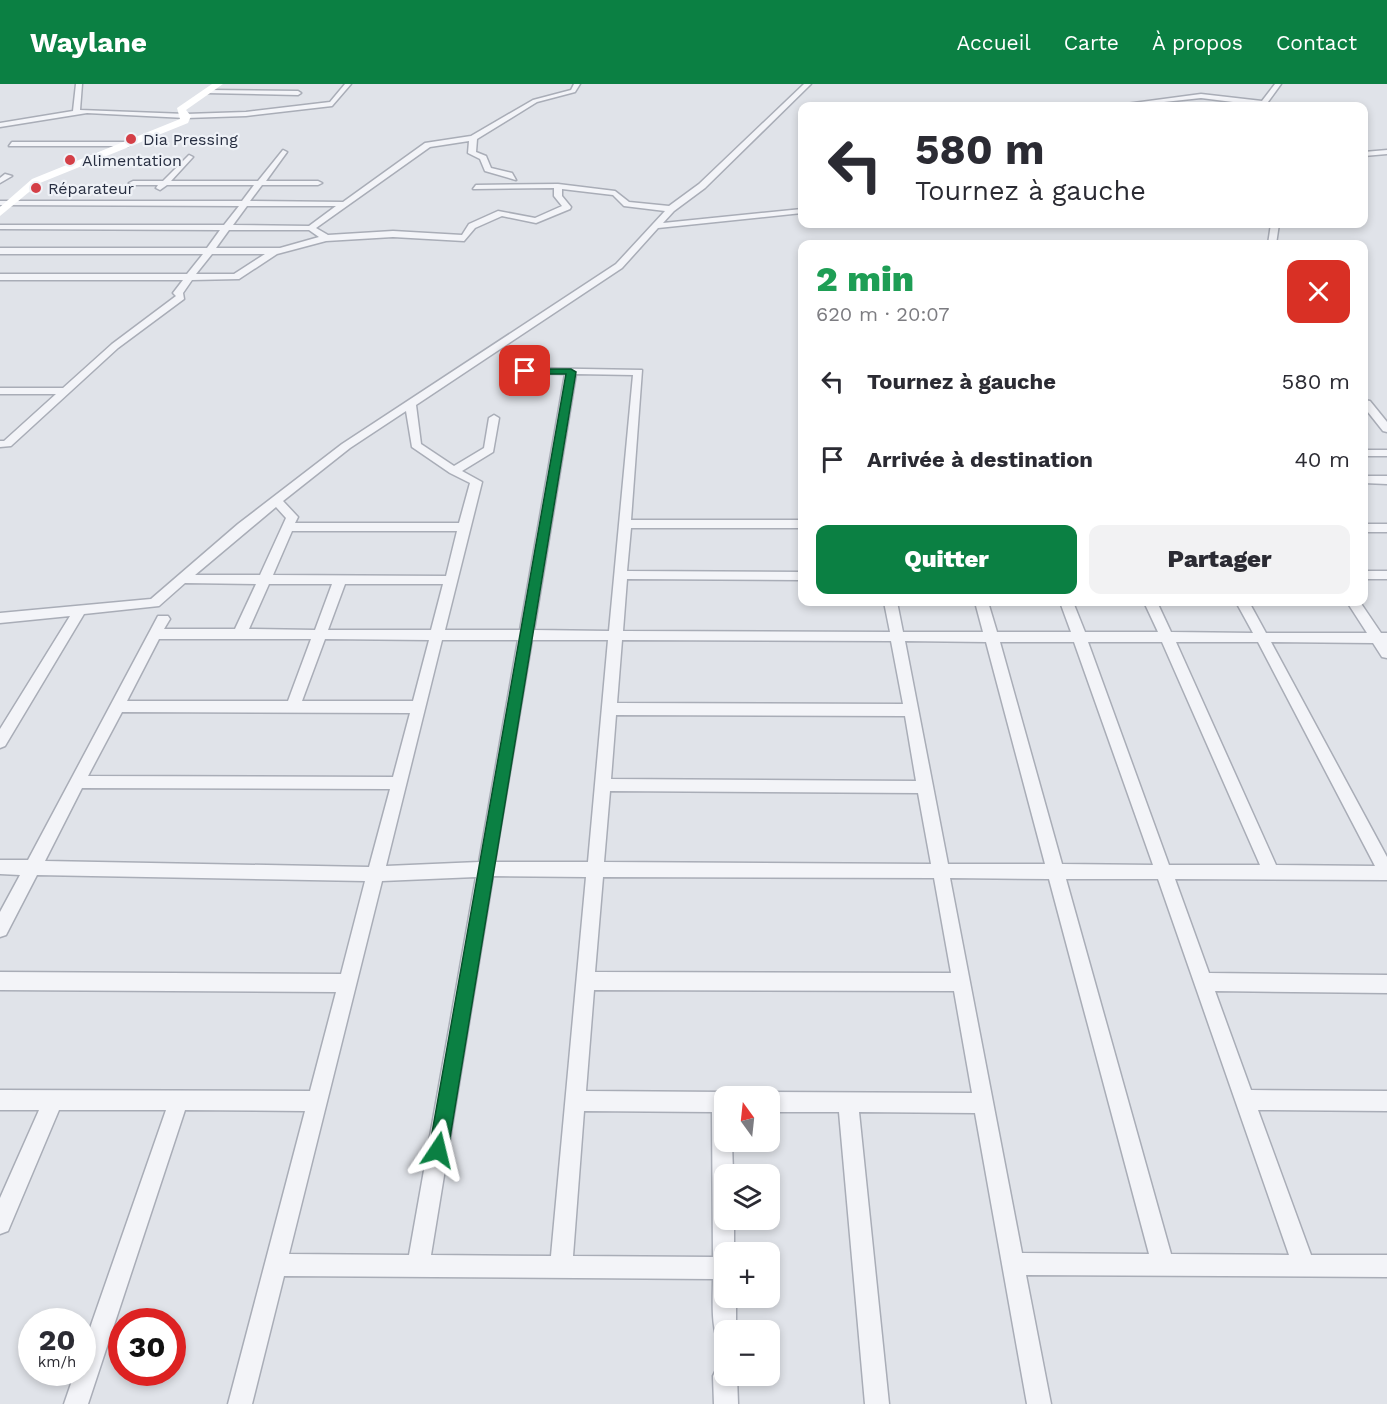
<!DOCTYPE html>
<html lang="fr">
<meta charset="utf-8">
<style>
:root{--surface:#fff;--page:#f2f2f3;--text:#2b2b33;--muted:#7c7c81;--accent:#0b8043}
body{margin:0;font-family:"Work Sans",sans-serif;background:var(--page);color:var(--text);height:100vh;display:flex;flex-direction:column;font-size:22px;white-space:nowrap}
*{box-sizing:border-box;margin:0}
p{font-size:20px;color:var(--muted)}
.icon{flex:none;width:33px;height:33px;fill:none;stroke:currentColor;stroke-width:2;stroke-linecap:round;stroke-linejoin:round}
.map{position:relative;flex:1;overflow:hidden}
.side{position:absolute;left:798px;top:156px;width:570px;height:366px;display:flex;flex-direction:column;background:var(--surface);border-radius:12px;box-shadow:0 3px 9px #0003}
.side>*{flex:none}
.guide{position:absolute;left:798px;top:18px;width:570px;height:126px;border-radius:12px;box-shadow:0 3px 9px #0003;background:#fff;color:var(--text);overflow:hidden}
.needle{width:39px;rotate:345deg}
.buttons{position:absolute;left:714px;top:1002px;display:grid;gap:12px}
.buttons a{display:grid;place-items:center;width:66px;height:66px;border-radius:12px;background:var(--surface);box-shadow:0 3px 9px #0003;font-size:30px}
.speed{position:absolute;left:18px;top:1224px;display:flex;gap:12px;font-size:30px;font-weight:700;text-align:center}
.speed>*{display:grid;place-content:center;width:78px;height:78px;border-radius:50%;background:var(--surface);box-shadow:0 3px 9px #0003;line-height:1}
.speed small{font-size:15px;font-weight:400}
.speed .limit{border:9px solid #d22;background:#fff;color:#111}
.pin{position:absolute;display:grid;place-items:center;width:51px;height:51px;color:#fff;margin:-26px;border-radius:12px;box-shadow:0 3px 9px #0006}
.me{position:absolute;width:66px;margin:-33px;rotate:10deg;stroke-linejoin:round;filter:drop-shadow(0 0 4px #0008)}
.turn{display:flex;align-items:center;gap:21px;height:126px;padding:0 18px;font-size:27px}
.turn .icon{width:78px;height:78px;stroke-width:2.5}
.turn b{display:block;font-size:42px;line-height:51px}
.round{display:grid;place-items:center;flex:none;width:63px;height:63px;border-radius:12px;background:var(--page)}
.summary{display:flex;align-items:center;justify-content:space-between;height:102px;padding:0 18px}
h1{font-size:36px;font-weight:800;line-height:45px;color:#1e9e55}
.button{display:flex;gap:12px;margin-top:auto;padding:12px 18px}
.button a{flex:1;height:69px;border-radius:12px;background:var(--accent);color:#fff;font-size:24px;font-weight:800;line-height:69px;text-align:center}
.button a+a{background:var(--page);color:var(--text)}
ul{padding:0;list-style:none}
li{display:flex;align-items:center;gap:18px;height:78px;padding:0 18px}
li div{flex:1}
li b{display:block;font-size:22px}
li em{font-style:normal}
header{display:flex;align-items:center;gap:36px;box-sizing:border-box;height:84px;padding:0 30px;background:var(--accent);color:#fff}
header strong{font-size:28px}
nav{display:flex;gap:33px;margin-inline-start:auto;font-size:21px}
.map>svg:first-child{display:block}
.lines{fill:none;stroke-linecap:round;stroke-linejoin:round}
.street-casing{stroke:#a9adb7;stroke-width:3}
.street{fill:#f3f4f8;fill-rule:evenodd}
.secondary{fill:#fff;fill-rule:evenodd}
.route{fill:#0b8043;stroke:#07532c;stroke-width:1.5}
.poi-dot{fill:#d43f47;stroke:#eff2f7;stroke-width:2}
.labels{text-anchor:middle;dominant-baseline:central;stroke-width:4.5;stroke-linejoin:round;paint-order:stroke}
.far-poi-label{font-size:16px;fill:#282f42;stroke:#eff2f7;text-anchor:start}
</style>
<header>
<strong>Waylane</strong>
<nav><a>Accueil</a><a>Carte</a><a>À propos</a><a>Contact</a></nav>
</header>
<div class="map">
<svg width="1387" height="1320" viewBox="0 0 1387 1320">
<rect width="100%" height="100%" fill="#e0e3e9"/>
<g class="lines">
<defs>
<path id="street" d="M76,0h6l-2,26 106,4 60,-2 84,-10 15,-18h6l-19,22 -86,10 -60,2 -99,-5 -87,14v-4l73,-12z
M574,0h6l-5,8 -38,10 -60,37 -1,13 10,4 5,12 21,5 4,7 -31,-9 -5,-12 -12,-6 1,-12 -39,6 -114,81 12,7 65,-4 69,4 7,-11 29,-13 37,7 27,-12 -8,-10v-8l-81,1 3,-4 82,-1 57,7 14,11 40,4 30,-22 105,-100h7l-106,104 -31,23 -11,12 139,-14v4l-144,15 -36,40 -206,137 5,39 33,22 30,-18 5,-30 5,-3 5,3 -6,34 -31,19 20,11 -37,148h75l45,-256 -44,-1v-4l4,-1 117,2 -11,150h171v8h-171l-4,43 175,1v8l-175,-1 -4,52 267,1 -6,-30h13l6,30h80l-8,-30h13l9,30h74l-11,-30h13l12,30h73l-14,-30h13l14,30 82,1 -17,-31h13l17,31h101l-20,-31h13l21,31h6v25l-5,-1 -9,-14 -102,-1 116,215v23l-212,-1 34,94 178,2v18l-172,-2 36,99 136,1v20l-129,-1 53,145h76v22l-361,-2 25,129h-24l-52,-291 -116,-1 30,292h-24l-26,-292h-69v-16h-8l8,-4 202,1 -18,-102 -360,-1 -8,101 138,1 8,4h-8v46h8l1,32h-9v46h10v32h-10v46h12v32h-12v11l-7,-3c-6,-15 -4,-43 -4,-59l-429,-3 -32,128h-24l77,-293 -120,-1 -97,294h-24l11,-32h7v-21l84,-241h-107l-51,121 -8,3v-36l39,-88h-39v-20l310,1 26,-99 -336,-2v-18l341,2 24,-93 -328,-6 -31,60 -6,2v-25l20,-37 -20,-1v-14h28l130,-244h10l2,3 -6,10h71l21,-45 -71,-1 -26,23 -75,8 -79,132 -5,2v-19l70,-113 -70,7v-10l151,-14 87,-75 104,-80 274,-180 49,-53 -41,-5 -11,-11 -51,-6v7l9,11 -1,2 -34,14 -34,-7 -27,12 -11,13 -71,-4 -67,4 -49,13 -38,25 -47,1 -9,13 1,6 -66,49 -107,98 -11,1v-6h4l52,-47h-56v-6h63l49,-44 64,-48 -3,-3 10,-13h-183v-6h187l16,-20h-203v-6h207l13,-18 -220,-1v-4h224l15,-19 -239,-1v-4h242l12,-16h-87l-7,5 -4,-2 2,-3h-25l-4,-2 4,-2h30l26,-26 4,2 -22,24h87l25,-31 4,2 -21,29h52l4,2 -4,2h-56l-12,16 93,1 82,-59 46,-7 62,-36 38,-10zM247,122h89l-27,20 -76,-1zM229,146h80l10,7 -39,11h-64zM212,170h53l-31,20h-38zM576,290l57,1 -24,256 -75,-1zM406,327l6,36 38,26 20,10 -11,40h-164l3,-6 -15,-16 67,-53zM276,423l10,11 -26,57h-65zM292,447h165l-11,45 -173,-1zM269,500h63l-17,46 -66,-1zM345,500h98l-12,46h-103zM159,555h152l-23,62h-161zM325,555l104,1 -16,61h-111zM442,556h76l-39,222 -93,4zM532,556h76l-20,222h-93zM622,556l269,1 12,63 -286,-1zM905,557l81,1 59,222h-97zM1000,558h74l79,223 -91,-1zM1088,558h74l98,223h-91zM1176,558h82l117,224 -99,-1zM122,628l288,1 -17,64 -305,-1zM616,631l289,1 11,65 -305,-2zM82,704l308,1 -21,78 -324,-6zM610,707l308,2 13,71 -327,-2zM493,792l93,1 -35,379 -120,-1zM476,793l-67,378 -120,-1 93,-373zM603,793l331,1 17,95 -356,-1zM950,794l99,1 100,375 -127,-1zM1066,795h92l131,376 -118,-1zM584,1027l128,1 1,145 -140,-1z
M1275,0h6l-16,22 -64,-8 -74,8h-16l90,-12 61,7z
M208,6l90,1 3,2 -3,2 -92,-2z
M12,58h116l4,2 -4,2h-119z
M1387,66v4l-23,2v-4z
M5,90l7,2 -12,7v-5z
M1271,140h8l-3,20h-8z
M1364,316l6,1 17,21v10l-4,-1 -19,-24z
M1364,366h23v6h-23z
M1364,392h23v8l-23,-1z
M1364,440h23v8h-23z
M1364,487h23v8h-23z
M724,1281v11h13l1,28h-24l-1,-28 4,-8z"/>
</defs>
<use href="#street" class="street-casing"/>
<use href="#street" class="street"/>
<path class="secondary" d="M212,0h11l-37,26 5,6 -3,7 -148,60 -40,33v-9l32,-28 148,-60 -3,-11z"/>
</g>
<path class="route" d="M521,285h50l5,3 -128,778 -3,6 -7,3 -6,-3 -3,-6 137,-776h-41l-4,-1z"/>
<g class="poi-dot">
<circle cx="131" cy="55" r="6"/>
<circle cx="70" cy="76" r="6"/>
<circle cx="36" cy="104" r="6"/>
</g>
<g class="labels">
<g class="far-poi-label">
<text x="143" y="55">Dia Pressing</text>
<text x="82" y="76">Alimentation</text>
<text x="48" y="104">Réparateur</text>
</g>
</g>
</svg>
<div class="buttons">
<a><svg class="needle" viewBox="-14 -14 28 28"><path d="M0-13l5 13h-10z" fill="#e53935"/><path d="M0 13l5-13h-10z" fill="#7c7c81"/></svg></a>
<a><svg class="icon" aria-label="layers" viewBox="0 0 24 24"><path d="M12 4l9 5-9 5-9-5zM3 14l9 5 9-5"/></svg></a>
<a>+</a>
<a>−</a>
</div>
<div class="speed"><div>20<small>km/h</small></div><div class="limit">30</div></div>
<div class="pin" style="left:525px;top:287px;background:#d93025"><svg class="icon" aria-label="arrive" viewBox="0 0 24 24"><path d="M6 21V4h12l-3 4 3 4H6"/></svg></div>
<svg class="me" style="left:438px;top:1066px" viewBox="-20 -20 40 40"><path d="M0-17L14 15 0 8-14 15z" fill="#0b8043" stroke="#fff" stroke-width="4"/></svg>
<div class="guide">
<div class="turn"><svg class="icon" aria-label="left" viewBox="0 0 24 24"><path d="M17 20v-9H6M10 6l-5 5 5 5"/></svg><div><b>580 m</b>Tournez à gauche</div></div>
</div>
<section class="side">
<div class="summary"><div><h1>2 min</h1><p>620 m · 20:07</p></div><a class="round" style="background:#d93025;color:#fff"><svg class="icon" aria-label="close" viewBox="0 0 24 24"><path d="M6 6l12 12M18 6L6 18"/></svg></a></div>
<ul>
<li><svg class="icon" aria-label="left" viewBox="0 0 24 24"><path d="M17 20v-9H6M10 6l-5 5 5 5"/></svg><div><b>Tournez à gauche</b></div><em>580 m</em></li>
<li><svg class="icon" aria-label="arrive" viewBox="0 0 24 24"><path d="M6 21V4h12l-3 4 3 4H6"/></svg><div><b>Arrivée à destination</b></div><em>40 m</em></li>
</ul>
<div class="button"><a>Quitter</a><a>Partager</a></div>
</section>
</div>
